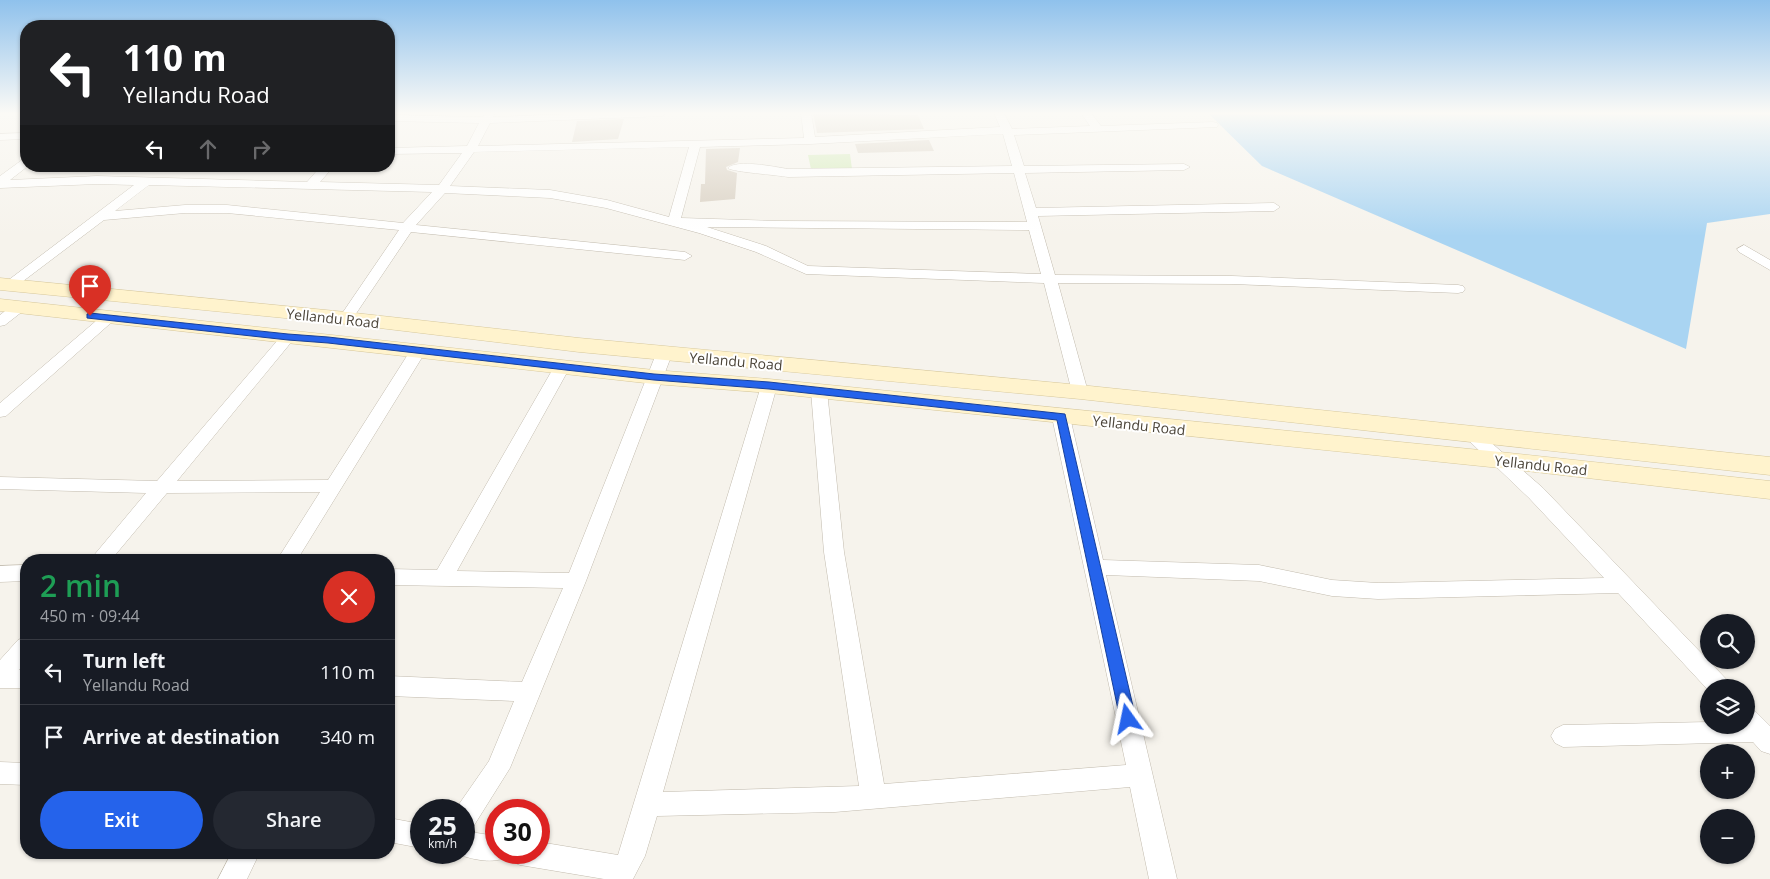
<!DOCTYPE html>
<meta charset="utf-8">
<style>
:root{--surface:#171b24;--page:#242831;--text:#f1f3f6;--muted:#9ea1a6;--line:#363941;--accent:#2563eb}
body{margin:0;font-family:"Open Sans",sans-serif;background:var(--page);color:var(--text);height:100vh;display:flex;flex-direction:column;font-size:19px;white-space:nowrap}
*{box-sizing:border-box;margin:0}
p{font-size:16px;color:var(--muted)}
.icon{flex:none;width:28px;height:28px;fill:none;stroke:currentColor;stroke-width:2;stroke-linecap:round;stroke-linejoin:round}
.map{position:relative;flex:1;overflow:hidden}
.panel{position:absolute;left:20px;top:554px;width:375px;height:305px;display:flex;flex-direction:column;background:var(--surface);border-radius:20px;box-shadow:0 1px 4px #0004}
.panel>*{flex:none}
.banner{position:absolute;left:20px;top:20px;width:375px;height:152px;border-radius:20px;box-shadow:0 1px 4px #0004;background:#202124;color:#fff;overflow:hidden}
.buttons{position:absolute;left:1700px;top:614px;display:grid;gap:10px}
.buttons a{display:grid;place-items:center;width:55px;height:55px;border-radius:50%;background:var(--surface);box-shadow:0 1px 4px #0004;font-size:25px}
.speed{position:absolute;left:410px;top:799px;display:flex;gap:10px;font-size:25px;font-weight:700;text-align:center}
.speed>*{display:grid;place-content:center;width:65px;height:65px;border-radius:50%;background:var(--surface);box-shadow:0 1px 4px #0004;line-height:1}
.speed small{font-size:12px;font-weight:400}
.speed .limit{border:8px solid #d22;background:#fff;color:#111}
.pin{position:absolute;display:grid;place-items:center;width:42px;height:42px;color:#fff;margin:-51px -21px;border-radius:50% 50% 50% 0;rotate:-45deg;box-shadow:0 0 5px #0007}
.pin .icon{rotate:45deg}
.me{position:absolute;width:55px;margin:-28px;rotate:348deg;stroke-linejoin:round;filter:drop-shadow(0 0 4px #0008)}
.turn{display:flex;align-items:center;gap:18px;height:105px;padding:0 20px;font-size:22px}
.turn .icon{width:65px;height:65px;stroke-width:2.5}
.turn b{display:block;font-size:35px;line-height:42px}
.lanes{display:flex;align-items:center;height:48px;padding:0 20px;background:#0003;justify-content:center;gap:25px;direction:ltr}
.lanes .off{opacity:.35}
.round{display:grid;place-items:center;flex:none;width:52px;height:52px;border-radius:26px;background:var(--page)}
.overview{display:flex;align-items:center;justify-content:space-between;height:85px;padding:0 20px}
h1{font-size:30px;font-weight:600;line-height:38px;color:#1e9e55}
.button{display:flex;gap:10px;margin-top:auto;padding:10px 20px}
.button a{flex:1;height:58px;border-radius:30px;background:var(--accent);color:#fff;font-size:20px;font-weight:600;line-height:58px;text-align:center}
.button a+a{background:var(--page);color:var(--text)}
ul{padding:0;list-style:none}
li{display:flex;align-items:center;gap:15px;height:65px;padding:0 20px;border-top:1px solid var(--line)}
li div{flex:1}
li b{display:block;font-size:19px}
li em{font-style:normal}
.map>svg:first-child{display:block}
.green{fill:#d2eab5}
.water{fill:#a9d4f2}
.building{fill:#d8cfc1}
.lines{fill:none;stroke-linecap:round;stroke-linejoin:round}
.street-casing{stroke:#c2bbae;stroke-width:1}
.secondary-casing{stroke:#d6c79b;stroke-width:1}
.street{fill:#fff;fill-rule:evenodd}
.secondary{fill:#fff3cd;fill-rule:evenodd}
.route{fill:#2563eb;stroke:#184099}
.labels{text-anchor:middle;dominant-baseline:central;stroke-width:4;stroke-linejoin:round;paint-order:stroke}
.street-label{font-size:14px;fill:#4b4439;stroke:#fff}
</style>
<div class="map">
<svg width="1770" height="879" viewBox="0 0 1770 879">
<rect width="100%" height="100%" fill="#f6f3ec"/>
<path class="green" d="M850,154l2,15h-41l-3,-14z"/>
<path class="water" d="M1208,113h562v101l-63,9 -21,126 -424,-183z"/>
<path class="building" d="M813,113h77l-1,2h29l6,14 -107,4z
M624,119l-6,20 -46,3 5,-21z
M929,140l5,11 -76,2 -3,-9z
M740,148l-2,14 -12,5 1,3 10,3 -2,26 -35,3 1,-18h4l1,-35z"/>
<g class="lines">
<defs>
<path id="street" d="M485,113h10l-2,4 102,-4h72l-5,3 -172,7 -12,23 326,-8 -3,-25h10l4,24 185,-10 -6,-14h10l8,16 78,-3 -9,-13h10l10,13 112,-4 4,1 1,2 -1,2 -203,8 10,31 160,-2 6,3 -6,3 -159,3 11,35 238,-5 6,4 -6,4 -236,5 17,59 177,1 226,9 5,1 2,3 -2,3 -5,1 -226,-9 -174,-1 30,109 -2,4h-12l-2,-4 -28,-109 -238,-9 -50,-22 -57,-19 -93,-25 -56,-10 -105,-5 -29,32 269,27 7,4 -7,4 -274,-28 -60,89h-10l-2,-3 60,-88 -172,-17h-42l-81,7 -90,68h-10l-2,-3 132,-100 -37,-1 -97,4v-12l22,-16 4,-1 2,7 -18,14 87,-4 210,6 14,-16h13l-14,16 119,3 23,-32 -73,1v-6l78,-2 12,-23 -90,-2v-6l94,2zM1003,134l9,32 -224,3c-12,-2 -51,-10 -60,-1 4,4 50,7 60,9l226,-4 13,49 -251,-1 -95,-3 19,-71 110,-3zM689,147l-20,70 -62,-17 -57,-10 -100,-4 24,-34zM149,185l283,7 -29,31 -176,-18h-42l-70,6zM707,227l322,3 12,44 -233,-8 -42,-20z
M26,133v6l-26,1v-6z
M1744,245l26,15v10l-31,-18 -2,-3z
M18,304l5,1 2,3 -2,3 -18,14 -5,1v-11l13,-10z
M108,314l5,1 2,3 -2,3 -107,95 -6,1v-14l103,-88z
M288,332l5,2 3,3 -3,3 -116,141 151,-1 84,-132h12l2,3 -129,209h-20l43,-68 -153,1 -56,67h-21l56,-67 -146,-4v-12l157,4 126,-147z
M664,349l6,2 2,3 -86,227 -76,187 -37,59 -9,3v-20h-9l34,-49 25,-60 -125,-5v-20l133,6 41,-94 -174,-3v-16l48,1 117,-203 2,-3h12l2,3 -113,204 112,2 87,-219 2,-3z
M769,381l6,2 2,3 -114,406 196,-6 -35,-234 -13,-161 2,-4h12l2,4 17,161 40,232 242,-19 -74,-348 3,-4 6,-1 6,1 3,4 33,143 156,5 73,15 46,3 226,-5 -75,-80 -65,-62 3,-4 6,-2 6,2 64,56 185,193 3,7h-22v3l-91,-98 -240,6 -46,-3 -73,-15 -153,-6 71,304h-28l-19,-92 -295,25 -178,4 -12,40 -12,23h-29l-84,-14 -9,-4 -4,-8 -2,5c-15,6 -35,1 -50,-5l9,-1v-21l32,5v16h43v-10l79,13 143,-469 2,-3z
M26,565v16l-26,1v-16z
M26,637v24l-7,9h7v18h-26v-28l18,-20z
M1746,707l8,3 16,16v28l-9,-3 -8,-9 -190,5 -8,-4 -4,-7 4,-7 8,-4 146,-3v3h37z
M0,762l26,1v22l-26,-1z
M389,818l32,6v24l-32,-6z
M232,852h28l-13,27h-29z"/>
<path id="secondary" d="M0,278l346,34 233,26 501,47 690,72v18l-690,-76 -501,-47 -233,-28 -346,-34z
M0,299l654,71 115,9 731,73 270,29v18l-270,-31 -731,-75 -115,-9 -654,-73z"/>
</defs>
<use href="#street" class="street-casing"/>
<use href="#secondary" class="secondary-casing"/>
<use href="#street" class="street"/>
<use href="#secondary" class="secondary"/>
</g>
<linearGradient id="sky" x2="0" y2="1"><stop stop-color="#8fc1ec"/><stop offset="0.48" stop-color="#fbfaf6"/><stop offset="1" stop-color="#fbfaf6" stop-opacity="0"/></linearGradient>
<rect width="1770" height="236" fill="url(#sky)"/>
<path class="route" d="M90,313l198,21 40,3 326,37 115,8 296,32 71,305 -3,4 -5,2 -6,-2 -2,-4 -63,-299 -288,-31 -115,-9 -326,-37 -40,-3 -201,-22v-4z"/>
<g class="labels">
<g class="street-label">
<text transform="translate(333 318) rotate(6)">Yellandu Road</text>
<text transform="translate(736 361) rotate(5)">Yellandu Road</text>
<text transform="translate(1139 425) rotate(6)">Yellandu Road</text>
<text transform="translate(1541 465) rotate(6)">Yellandu Road</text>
</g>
</g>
</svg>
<div class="buttons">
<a><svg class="icon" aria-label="search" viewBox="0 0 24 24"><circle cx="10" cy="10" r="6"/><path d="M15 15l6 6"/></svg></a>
<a><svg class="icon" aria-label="layers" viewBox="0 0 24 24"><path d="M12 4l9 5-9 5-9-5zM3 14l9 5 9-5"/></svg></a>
<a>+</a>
<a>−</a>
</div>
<div class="speed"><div>25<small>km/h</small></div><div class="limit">30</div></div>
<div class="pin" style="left:90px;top:316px;background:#d93025"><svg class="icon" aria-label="arrive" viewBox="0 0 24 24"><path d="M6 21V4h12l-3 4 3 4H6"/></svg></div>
<svg class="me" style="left:1128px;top:719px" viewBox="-20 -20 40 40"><path d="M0-17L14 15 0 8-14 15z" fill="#2563eb" stroke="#fff" stroke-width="4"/></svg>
<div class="banner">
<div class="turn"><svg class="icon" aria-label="left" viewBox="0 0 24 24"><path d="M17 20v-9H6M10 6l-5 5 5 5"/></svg><div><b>110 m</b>Yellandu Road</div></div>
<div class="lanes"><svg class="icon" aria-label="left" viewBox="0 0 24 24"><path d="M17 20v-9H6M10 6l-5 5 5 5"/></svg><svg class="icon off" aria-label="ahead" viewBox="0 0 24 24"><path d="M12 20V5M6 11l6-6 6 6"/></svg><svg class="icon off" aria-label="right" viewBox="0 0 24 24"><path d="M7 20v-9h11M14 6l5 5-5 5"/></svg></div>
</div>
<section class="panel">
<div class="overview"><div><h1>2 min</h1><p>450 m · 09:44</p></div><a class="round" style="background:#d93025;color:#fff"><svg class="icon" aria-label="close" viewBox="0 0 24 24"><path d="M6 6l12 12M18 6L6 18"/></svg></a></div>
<ul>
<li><svg class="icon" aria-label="left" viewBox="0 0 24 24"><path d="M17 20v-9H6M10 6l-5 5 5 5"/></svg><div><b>Turn left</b><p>Yellandu Road</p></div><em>110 m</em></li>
<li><svg class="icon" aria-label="arrive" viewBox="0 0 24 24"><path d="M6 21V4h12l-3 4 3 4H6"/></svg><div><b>Arrive at destination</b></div><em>340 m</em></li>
</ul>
<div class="button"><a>Exit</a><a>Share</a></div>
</section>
</div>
